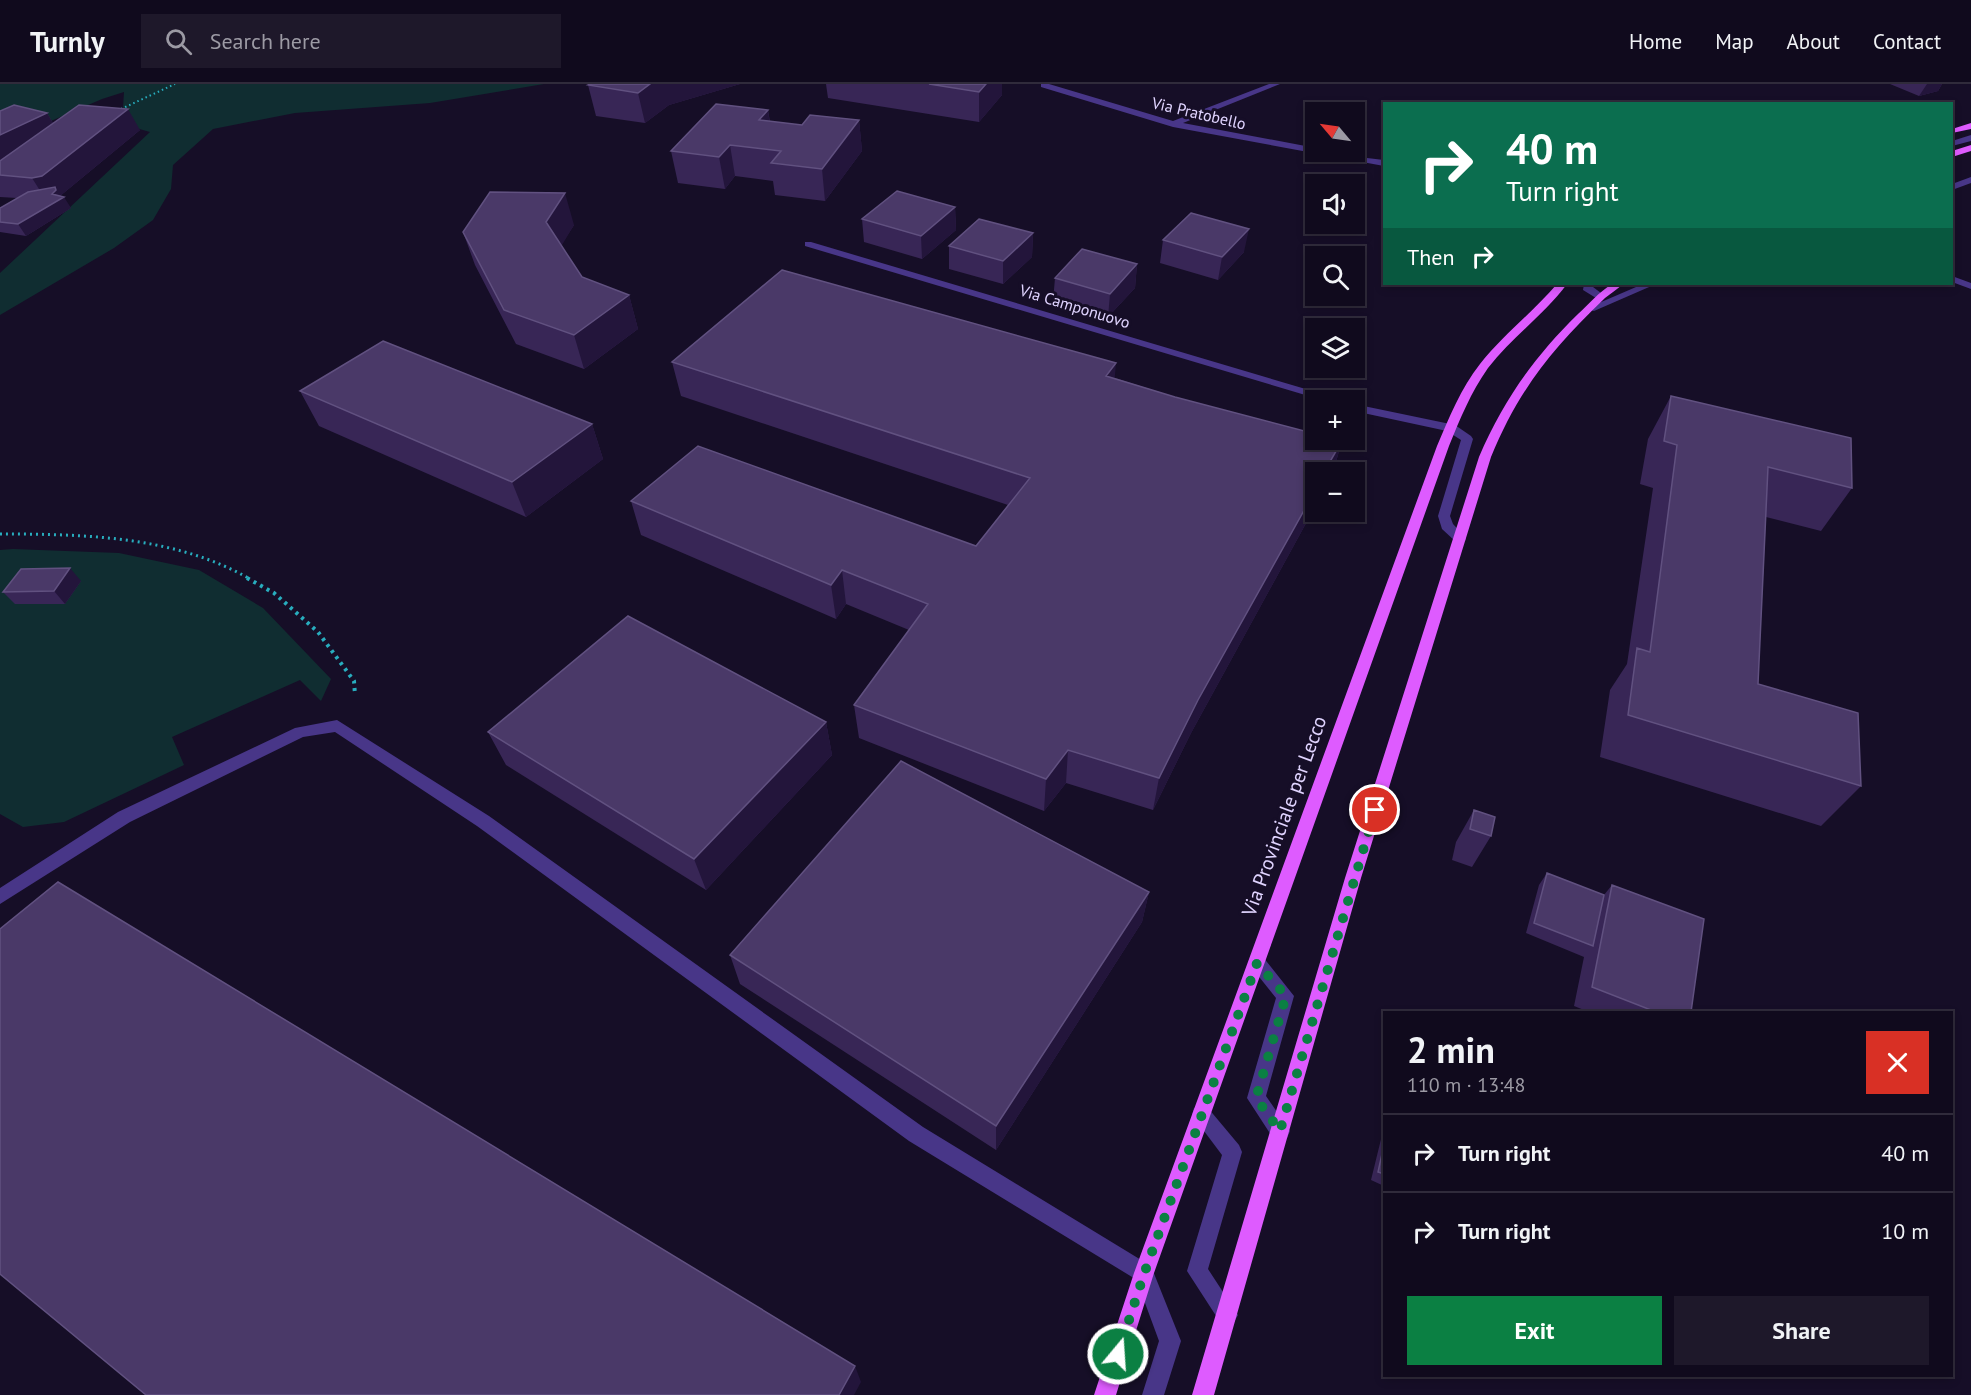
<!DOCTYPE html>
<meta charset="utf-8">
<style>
:root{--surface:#100a1d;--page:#1e182a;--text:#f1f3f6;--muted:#9c9aa4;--line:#302b3b;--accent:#0b8043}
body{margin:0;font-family:"PT Sans",sans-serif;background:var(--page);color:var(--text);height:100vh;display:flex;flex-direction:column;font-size:22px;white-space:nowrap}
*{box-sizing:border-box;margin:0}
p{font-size:20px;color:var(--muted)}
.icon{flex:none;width:33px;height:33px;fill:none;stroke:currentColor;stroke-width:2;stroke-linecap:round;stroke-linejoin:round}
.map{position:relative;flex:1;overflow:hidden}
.drawer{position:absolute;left:1383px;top:927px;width:570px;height:366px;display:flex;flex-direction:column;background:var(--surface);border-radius:0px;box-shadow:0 3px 9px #0003,0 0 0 2px var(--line)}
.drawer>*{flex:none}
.guide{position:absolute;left:1383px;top:18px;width:570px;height:183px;border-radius:0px;box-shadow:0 3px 9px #0003,0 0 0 2px var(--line);background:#0b6e4f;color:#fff;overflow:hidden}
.needle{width:39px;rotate:299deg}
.fabs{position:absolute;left:1305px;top:18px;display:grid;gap:12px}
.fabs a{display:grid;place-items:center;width:60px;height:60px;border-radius:0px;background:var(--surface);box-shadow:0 3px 9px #0003,0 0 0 2px var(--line);font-size:30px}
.pin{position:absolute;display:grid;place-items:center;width:51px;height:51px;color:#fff;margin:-26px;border:3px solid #fff;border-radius:50%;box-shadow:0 2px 6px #0007}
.me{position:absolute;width:66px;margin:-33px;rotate:18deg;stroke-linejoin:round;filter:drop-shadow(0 0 4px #0008)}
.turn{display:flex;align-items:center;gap:21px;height:126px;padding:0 24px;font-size:27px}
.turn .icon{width:78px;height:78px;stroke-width:2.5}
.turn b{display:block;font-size:42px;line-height:51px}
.then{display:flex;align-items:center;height:57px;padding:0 24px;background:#0003;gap:12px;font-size:22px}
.round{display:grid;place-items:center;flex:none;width:63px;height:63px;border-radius:0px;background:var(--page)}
.head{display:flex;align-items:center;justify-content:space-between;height:102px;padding:0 24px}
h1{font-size:36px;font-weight:800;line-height:45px}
.action{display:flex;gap:12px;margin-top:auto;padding:12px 24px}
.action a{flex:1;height:69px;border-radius:0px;background:var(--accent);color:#fff;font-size:24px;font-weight:800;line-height:69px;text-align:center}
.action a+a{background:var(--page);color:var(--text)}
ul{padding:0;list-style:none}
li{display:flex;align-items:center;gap:18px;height:78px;padding:0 24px;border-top:2px solid var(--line)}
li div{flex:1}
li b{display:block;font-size:22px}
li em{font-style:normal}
header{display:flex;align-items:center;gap:36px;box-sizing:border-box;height:84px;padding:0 30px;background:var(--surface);border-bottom:2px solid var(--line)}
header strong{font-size:28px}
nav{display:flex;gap:33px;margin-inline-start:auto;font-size:21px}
.search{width:420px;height:54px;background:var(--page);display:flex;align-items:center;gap:15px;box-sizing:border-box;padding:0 21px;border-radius:0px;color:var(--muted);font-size:22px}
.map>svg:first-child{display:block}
.green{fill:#102d31}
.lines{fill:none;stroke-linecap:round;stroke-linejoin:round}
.path-far2{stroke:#28adbe;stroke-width:2;stroke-dasharray:1.5 3;stroke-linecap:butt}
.path-far1{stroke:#28adbe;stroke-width:3;stroke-dasharray:2 4;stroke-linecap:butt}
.path{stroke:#28adbe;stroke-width:4;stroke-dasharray:3 4.5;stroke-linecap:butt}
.lane{fill:#483688;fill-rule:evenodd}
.street{fill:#483688;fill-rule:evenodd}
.primary{fill:#de5bff;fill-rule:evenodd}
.wall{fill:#382656}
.shaded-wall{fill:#23153b}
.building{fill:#4a3968;stroke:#615180;stroke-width:1.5}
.route{stroke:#0b8043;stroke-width:10;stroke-dasharray:0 18}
.labels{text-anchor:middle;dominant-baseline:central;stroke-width:6;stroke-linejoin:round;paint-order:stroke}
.far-street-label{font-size:16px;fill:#e0d4ff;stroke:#160e27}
.street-label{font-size:20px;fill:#e0d4ff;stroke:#160e27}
</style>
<header>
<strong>Turnly</strong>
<div class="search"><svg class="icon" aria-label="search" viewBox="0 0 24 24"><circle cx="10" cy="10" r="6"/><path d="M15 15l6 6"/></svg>Search here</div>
<nav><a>Home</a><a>Map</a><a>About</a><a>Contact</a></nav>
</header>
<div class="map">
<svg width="1971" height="1311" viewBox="0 0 1971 1311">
<rect width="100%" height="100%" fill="#160e27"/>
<path class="green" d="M0,0h544l-114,19 -135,10 -82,16 -40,36 -2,24 -18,31 -39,28 -114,67v-42l150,-141 -28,-8 2,-32 -22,7 -102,44z
M13,465l106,4 80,17 64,38 68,71 -10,22 -21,-21 -128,57 12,28 -120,57 -41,5 -23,-13v-264z"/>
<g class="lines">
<path class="path-far2" d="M121,25l54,-25"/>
<path class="path-far1" d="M0,450c84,0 175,2 250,45"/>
<path class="path" d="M247,494l27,15 44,39 36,49 1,14"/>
<path class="lane" d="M337,636l152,96 434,311 228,139 3,7 -3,7 -7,3 -7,-3 -228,-139 -432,-315 -142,-94 -32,5 -173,85 -130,82v-16l118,-76 177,-84z"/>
<path class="street" d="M1041,0h8l124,37 96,-37h11l-97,39 133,25v4l68,8v6l-211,-39 -132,-40z
M1971,51v6l-19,5v-5z
M1971,93v6l-19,7v-6z
M805,158h6l525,156 2,2h-16l-517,-154z
M1952,192l19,7v6l-19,-7z
M1584,200h10l-1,3 12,9 -9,2 -13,-8z
M1643,200h13l-62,27 -9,-2z
M1354,320l101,21 16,11 2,3 -23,77 3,8 13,14 -1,3h-10l-13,-12 -4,-13 23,-76 -14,-9 -93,-20z
M1257,871l6,2 31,39 -28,100 24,35 -3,7 -7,3 -7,-3 -26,-40 29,-100 -28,-35 3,-6z
M1201,1022l7,2 31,37 3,7 -34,117 30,46 -4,7 -7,4 -7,-4 -33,-51 35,-116 -30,-40 2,-7z
M1144,1179l7,3 30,75 -17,54h-22l17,-54 -25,-68 3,-7z"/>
<path class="primary" d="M1971,39v6l-19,4v-4z
M1971,61v6l-19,6v-6z
M1557,200h10c-23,31 -55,53 -79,84 -17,24 -28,51 -39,78l-295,827 -38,122h-22l40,-122 303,-827c12,-28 24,-58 43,-82 23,-29 53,-52 77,-80z
M1612,200h11c-5,5 -12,9 -18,14 -53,51 -86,91 -114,159l-130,421 -147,517h-22l153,-517 134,-421c24,-56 55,-100 99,-143 11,-10 21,-22 34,-30z"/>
</g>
<path class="wall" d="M740,0l-71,21 -24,18 -49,-7 -8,-31z
M826,0h176v11l-23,27 -151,-24z
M1890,0h52l-4,7 -19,5z
M768,26l2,12 32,3 57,-5 3,31 -37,50 -50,-6 -2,-14 -38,-5 -10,13 -47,-6 -7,-32z
M0,27l47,2 6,10 87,7 -80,66 11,12 -45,28 -26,-4v-24l17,-10 -17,-1z
M955,123l1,23 -34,29 -58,-17 -2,-23z
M574,141l-13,20 21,32 47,18 9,34 -54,40 -68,-25 -41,-79 -12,-33z
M1033,149l-1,24 -29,27 -54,-15v-23z
M1163,156l81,12 -26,28 -58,-17z
M1137,180l-2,24 -27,29 -55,-16 2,-23z
M672,278l443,16 60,19 167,44 -9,31h-17v33l-125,228 -38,77 -87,-27 -22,28 -185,-73 -5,-33 55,-75 -63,-26 -10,15 -195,-84 -10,-34 345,45 32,-41 -327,-109z
M300,307l292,33 11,35 -77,58 -207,-91z
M1671,312l181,92 -31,43 -55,-14 -8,167 103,102 -40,40 -221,-69 10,-67 17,-26 26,-176 -13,-4 8,-45z
M81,497l-16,23h-50l-12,-12z
M826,638l6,33 -126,135 -200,-125 -18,-33z
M1474,726l17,26 -19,31 -20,-7 4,-18z
M1547,789l57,22 8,-10 79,127h-102l-15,-6 10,-49 -58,-24 13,-48z
M1149,808l-7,30 -146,228 -256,-166 -10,-29z
M1384,1043v59l-13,-6z"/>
<path class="shaded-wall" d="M650,0h90l-71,21 -24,18 -7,-30z
M986,0h16v11l-23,27v-30z
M1927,0h15l-4,7 -19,5z
M128,25l12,21 -80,66 4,1 7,11 -45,28 -8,-12 28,-24 -14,-22z
M768,26l4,31 -13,-21z
M47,29l13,22 -60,29v-29z
M859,36l3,31 -37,50 -3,-32z
M730,61l5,31 -10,13 -6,-32z
M565,109l9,32 -18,30 -10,-33z
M955,123l1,23 -34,29 -1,-23z
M1249,145l-5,23 -26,28 4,-23z
M1033,149l-1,24 -29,27v-23z
M1137,180l-2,24 -27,29 2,-23z
M629,211l9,34 -54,40 -10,-34z
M1116,279l-3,35 -7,-22z
M592,340l11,35 -77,58 -14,-35z
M1342,357l-9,31h-9z
M1316,405v16l-125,228 -38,77 6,-32 39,-78z
M70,484l11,13 -16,23 -11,-13z
M842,486l4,34 -10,15 -5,-34z
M826,638l6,33 -126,135 -12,-31z
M1068,666l-2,33 -22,28 2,-32z
M1149,808l-7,30 -146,228v-24z
M855,1282l6,16 -7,13h-15z"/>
<path class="building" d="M590,0h60l-12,9 -50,-8z
M929,0h57l-7,8z
M716,20l52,6 -9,10 43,5 8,-10 49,5 -37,49 -51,-6 10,-12 -51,-6 -11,12 -48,-6z
M14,21l33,8 -47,22v-24z
M79,21l49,4 -86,67 -10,2 -32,-3v-14z
M55,103l1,3 -4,4 12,3 -46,27 -18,-2v-14l28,-16z
M897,107l58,16 -34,29 -59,-17z
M490,108l75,1 -19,29 36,55 47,18 -55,40 -70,-25 -41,-78z
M1191,129l58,16 -27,28 -59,-17z
M979,135l54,14 -30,28 -54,-15z
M1082,165l55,15 -27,30 -55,-16z
M782,186l334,93 -10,13 69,21 141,37v6h21l5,1 -18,31h-8v17l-118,211 -39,78 -91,-28 -22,29 -192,-74 74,-101 -86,-34 -11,15 -200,-84 67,-55 278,100 54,-68 -358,-116z
M383,257l209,83 -80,58 -212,-91z
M1671,312l180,42 1,50 -84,-21 -10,217 100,29 3,73 -233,-71 9,-67 13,4 27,-207 -13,-4z
M70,484l-16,23 -51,1 18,-23z
M628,532l198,106 -132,137 -206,-127z
M901,677l248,131 -153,234 -266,-171z
M1474,726l21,7 -4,19 -21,-7z
M1547,789l57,22 -11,51 -59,-23z
M58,798l797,484 -16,29h-693l-146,-121v-345z
M1612,801l92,34 -13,93h-35l-64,-25z
M1384,1061v29l-6,-2z"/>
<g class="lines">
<path class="route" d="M1118,1270l26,-80 113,-311 29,33 -30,102 24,33 95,-321"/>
</g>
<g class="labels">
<g class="far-street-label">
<text transform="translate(1199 29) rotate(13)">Via Pratobello</text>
<text transform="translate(1075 222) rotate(17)">Via Camponuovo</text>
</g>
<g class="street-label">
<text transform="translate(1284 732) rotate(-70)">Via Provinciale per Lecco</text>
</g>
</g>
</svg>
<div class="fabs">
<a><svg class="needle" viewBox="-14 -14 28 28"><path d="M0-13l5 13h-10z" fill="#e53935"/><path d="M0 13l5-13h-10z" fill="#9c9aa4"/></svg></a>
<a><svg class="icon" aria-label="sound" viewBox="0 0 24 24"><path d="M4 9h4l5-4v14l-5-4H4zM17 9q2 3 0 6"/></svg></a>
<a><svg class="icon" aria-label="search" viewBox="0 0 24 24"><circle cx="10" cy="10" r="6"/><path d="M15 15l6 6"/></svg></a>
<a><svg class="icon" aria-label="layers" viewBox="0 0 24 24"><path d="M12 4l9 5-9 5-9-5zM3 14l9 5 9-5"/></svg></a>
<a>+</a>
<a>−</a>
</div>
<div class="pin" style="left:1375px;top:726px;background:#d93025"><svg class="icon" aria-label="arrive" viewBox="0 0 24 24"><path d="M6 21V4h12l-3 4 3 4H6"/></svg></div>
<svg class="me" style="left:1118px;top:1270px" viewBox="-20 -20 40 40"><circle r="17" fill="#0b8043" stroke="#fff" stroke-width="3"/><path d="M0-11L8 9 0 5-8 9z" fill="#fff"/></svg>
<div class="guide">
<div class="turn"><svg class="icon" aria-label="right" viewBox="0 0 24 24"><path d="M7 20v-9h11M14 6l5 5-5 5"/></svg><div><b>40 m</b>Turn right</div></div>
<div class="then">Then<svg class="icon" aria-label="right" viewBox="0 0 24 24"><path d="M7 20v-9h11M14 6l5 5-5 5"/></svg></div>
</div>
<section class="drawer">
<div class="head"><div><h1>2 min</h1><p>110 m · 13:48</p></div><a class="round" style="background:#d93025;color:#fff"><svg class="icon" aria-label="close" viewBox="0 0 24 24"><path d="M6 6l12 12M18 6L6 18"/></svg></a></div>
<ul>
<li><svg class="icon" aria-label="right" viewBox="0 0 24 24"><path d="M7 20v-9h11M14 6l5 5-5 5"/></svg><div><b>Turn right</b></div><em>40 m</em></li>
<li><svg class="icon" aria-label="right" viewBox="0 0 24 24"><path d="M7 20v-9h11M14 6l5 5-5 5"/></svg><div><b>Turn right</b></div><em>10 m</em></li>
</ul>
<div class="action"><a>Exit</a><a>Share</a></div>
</section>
</div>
